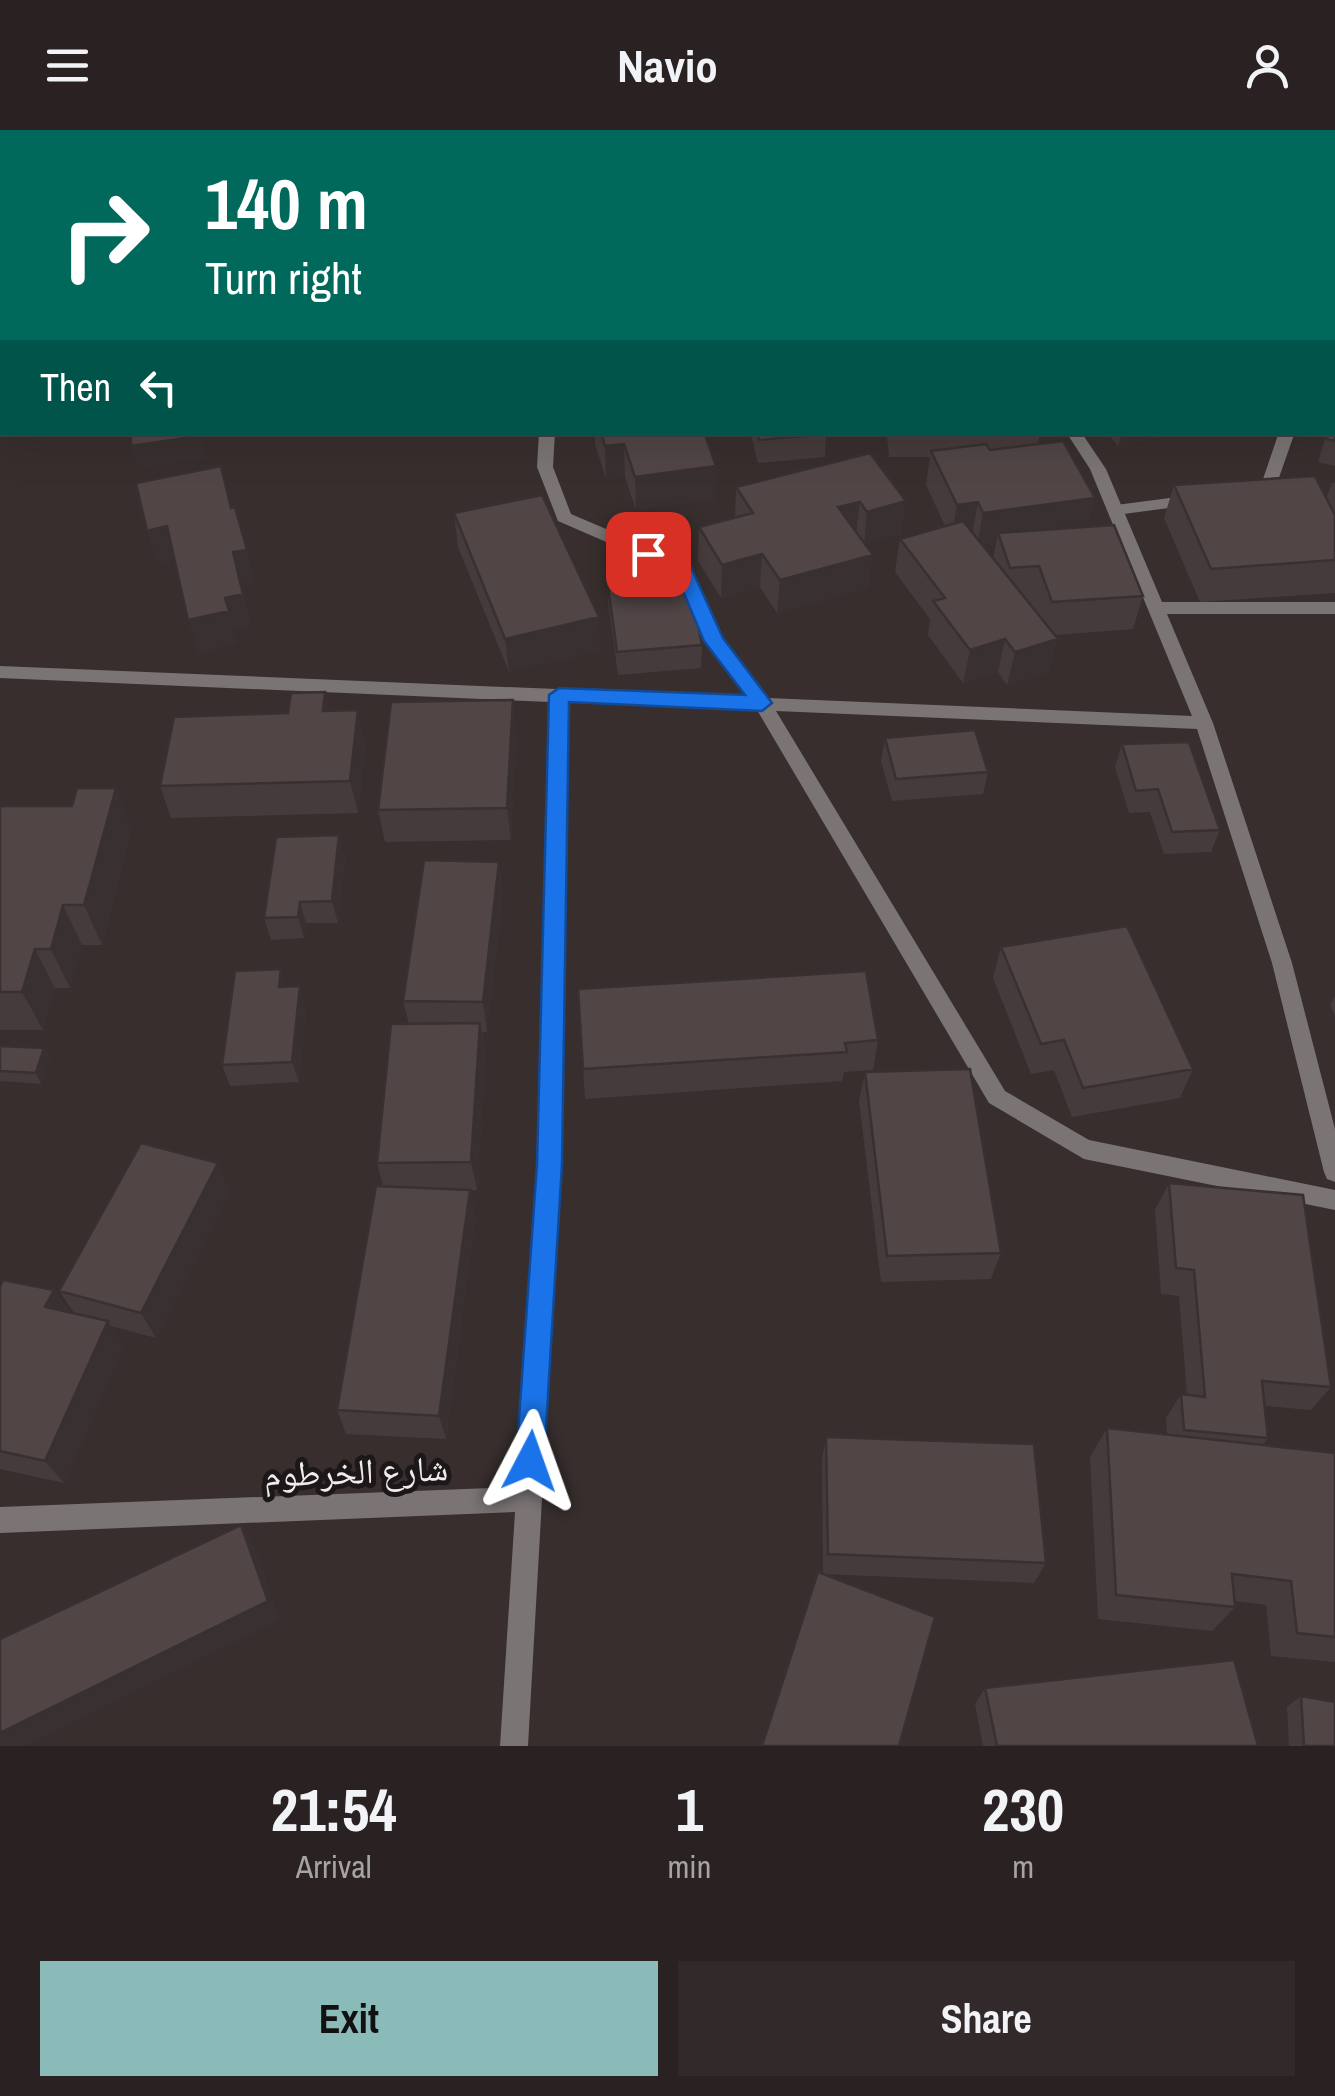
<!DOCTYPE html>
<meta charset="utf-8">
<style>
:root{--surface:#2a2222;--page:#322a2a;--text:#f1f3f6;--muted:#a5a4a5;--line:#463f40;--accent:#8bbbb9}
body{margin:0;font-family:"Archivo Narrow","Noto Naskh Arabic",sans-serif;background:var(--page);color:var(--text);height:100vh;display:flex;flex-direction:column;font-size:38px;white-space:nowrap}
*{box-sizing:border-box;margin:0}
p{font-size:32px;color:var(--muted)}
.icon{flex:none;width:55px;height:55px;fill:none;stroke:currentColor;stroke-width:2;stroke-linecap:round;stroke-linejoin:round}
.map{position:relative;height:1616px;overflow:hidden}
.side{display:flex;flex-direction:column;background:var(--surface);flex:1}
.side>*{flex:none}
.guide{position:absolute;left:0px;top:0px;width:1335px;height:305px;box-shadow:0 10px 40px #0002,0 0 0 2px var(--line);background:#00695c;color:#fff;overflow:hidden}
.pin{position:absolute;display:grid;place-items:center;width:85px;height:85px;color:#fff;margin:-42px;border-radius:20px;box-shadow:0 5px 15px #0006}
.me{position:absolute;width:110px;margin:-55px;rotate:4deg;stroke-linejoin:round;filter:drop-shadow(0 0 8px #0008)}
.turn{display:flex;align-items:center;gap:35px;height:210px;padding:0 40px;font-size:45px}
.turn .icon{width:130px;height:130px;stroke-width:2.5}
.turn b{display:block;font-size:70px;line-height:85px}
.then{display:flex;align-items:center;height:95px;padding:0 40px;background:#0003;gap:20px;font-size:38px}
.eta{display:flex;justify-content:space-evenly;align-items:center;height:170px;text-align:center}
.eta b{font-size:60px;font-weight:700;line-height:70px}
.primary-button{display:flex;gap:20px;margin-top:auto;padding:20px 40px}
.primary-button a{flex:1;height:115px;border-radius:0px;background:var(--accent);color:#111;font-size:40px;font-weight:700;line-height:115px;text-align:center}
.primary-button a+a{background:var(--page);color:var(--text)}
header{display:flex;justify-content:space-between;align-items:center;height:130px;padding:0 40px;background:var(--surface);font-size:45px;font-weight:700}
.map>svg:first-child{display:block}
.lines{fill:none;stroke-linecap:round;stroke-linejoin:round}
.service{fill:#7a7475;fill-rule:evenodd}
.minor{fill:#7a7475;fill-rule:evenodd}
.tertiary{stroke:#7a7475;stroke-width:20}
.wall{fill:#463b3c;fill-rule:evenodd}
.shaded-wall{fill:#393031}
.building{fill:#514546;stroke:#393031;stroke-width:2.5}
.route{fill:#1a73e8;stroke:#114b97;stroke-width:2.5}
.labels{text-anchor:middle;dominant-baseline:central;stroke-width:10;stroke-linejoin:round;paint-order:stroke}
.near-street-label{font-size:35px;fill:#f2ebec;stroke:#1c1718}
</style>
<header><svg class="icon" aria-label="menu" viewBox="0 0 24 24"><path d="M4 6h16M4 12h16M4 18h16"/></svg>Navio<svg class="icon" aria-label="person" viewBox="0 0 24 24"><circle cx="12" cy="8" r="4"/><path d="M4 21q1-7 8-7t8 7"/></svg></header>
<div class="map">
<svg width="1335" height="1616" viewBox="0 0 1335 1616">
<rect width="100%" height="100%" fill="#382e2e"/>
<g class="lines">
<path class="service" d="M1173,0h12l1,2h-12z
M1279,302h16l-20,57 -8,5 -22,1v-8l16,-2z
M1193,365l8,5 -2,4 -83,11 -8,-5 8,-5z"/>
<path class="minor" d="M539,302h16l-2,35 18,47 117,50 34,75 46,59 424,18 -102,-247 -24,-37h15l25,37 56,133h173v12h-168l46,109 79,240 43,166v53l-8,-3 -3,-7 -52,-209 -75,-234 -421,-18 229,380 84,49 246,50v20l-251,-51 -95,-56 -232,-393 -189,-8 -7,462 -33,582h-28l15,-234 -515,21v-26l516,-20 23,-323 11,-462 -550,-24v-12l748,31 -43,-56 -30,-69 -117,-51 -21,-54z"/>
<path class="tertiary" d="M526,2l14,-2
M997,2l23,-2"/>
</g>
<path class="wall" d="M1203,0h36l-35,2z
M1332,38h3v106h-3z
M1335,284v52l-17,-4 9,-30h5z
M595,302h109l11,67 -79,11 -11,-33 -19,2 -11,-35z
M750,302h76l-1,25 -67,6z
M868,302h172l-2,12 50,83 55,69 -10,33 -78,6 -6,37 -42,13 -9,-13 -35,11 -35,-48 2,-16 -35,-47 5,-33 45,-13 -19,-41 4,-28h-41l-2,-20h-18zM996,414l-3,15 -11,-14z
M1107,302h70l-59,14z
M870,323l32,81 -37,10 4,44 -92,25 -17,-26 -39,11 -23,-37 1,-34 36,-9 1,-31z
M1332,353h3v110l-135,9 -36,-84 10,-33 152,13z
M454,383l146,138 -91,21 -51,-125z
M607,449l95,66 -1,23 -83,7 -10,-73z
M325,562l4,19 36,32 -7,70 -187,5 -11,-32z
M516,603l-5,107 -126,2 -7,-32z
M885,608l103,34 -5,22 -91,7 -11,-40z
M1122,614l98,86 -9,22 -47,2 -14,-42 -21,1 -14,-46z
M0,676l132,23 -30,116h-20l-12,43h-15l-12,42h-43z
M345,727l-7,66h-32l-2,15 -33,2 -7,-22z
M499,732l4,31 -16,139h-5l3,21 -8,137h-7l5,27 -29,222 -100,-5 -9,-24 46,-224 -6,-23 32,-139 -6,-23z
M1001,817l192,122 -13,29 -108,19 -18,-47 -23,4 -38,-96z
M578,859l300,51 -5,30 -29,2 -2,9 -257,18z
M1335,866v20l-5,-11z
M306,877l-7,75 -69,4 -8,-21z
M0,916l44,2 6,10 -9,26 -41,-3z
M865,942l136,181 -10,26 -110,3 -22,-181z
M1169,1053l162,204 -20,23 -46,-4 3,32 -5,7 72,8v209l-64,-6 -5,-51 -32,-4 1,6 -23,24 -114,-12 -8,-162 17,-29 60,6 -1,-16 15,-24 6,1 -8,-99 -18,-2 -6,-84z
M230,1061l-74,147 -45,-12 13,20 -60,137 -64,-14v-182l54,3 15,22 6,2 -16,-23z
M826,1307l220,126 -12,20 -211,-9 -1,-114z
M985,1558l273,58h-275l-8,-42z
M1301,1566l34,50h-46l-2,-39z"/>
<path class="shaded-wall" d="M90,0h47l1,2h-64z
M852,0h57l-19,2h-38z
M0,78h2v24h-2z
M0,199h2v35l-2,-7z
M199,302h3l3,27 -66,9 -8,-22z
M1122,302h55l-59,14z
M624,314l1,33 -19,2 -1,-33z
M716,336l-1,33 -79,11 -1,-33z
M1095,368l-8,33 -89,2 -2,11 -19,2 6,-33z
M906,371l-4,33 -38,11 3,-33z
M860,372l-4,33 -18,-28z
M978,372l-6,33 -21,3 6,-33z
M167,396l10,34 -20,4 -10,-33z
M247,420l8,33 -13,3 10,41 -18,4 4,13 -40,9 -10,-33 37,-22 8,-46z
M762,424l-2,33 -39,11 1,-33z
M873,425l-4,33 -92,25 3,-33z
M599,487l1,34 -91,21 -4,-33z
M1005,509l-7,33 -35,11 7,-33z
M1058,509l-9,33 -42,13 8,-33z
M325,562l8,33 -10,-14z
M513,570l3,33 -5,107 -4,-32z
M358,580l7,33 -7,70 -8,-32z
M116,658l16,41 -30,116 -18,-40z
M339,705l6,22 -7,66 -6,-22z
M499,732l4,31 -16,139 -4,-30z
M300,772l6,21 -2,15 -6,-21z
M63,775l19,40 -12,43 -19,-39z
M35,819l20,39 -12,42 -21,-38z
M281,839l6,21 -8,-3z
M300,856l6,21 -7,75 -7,-20z
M480,893l5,30 -8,137 -6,-28z
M44,918l6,10 -9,26 -5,-11z
M218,1033l12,28 -74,147 -15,-25z
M470,1060l5,27 -29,222 -7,-23z
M54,1160l17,26 -26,-9z
M108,1191l16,25 -60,137 -19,-22z
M241,1395l13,20 26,75 -253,126h-27v-13z"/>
<path class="building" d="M31,0h59l-16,2h-43z
M211,0h17l1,2h-36z
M602,0h111l3,2h-121z
M1332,38h3v40h-3z
M0,42h2v36h-2z
M1332,78h3v34h-3z
M0,111h2v88h-2z
M1334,284h1v27l-8,-2 2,-7h3z
M131,302h68v4l-68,10z
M601,302h103l12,34 -81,11 -11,-33 -19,2z
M757,302h69l1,2 -68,6z
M1063,311l32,57 -112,15 -5,-11 -21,3 -26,-54 55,-7 4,6z
M870,323l36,48 -39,11 -7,-10 -22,5 35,48 -93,25 -18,-26 -40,11 -23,-38 54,-14 -17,-26z
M221,336l10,42 4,-1 12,43 -14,2 10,42 -18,4 4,13 -41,9 -21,-94 -20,5 -11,-48z
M1315,346l20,39v45l-124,9 -37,-84z
M542,365l57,122 -94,22 -51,-126z
M963,391l95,118 -43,13 -10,-13 -35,11 -37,-49 12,-3 -45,-59z
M1114,395l29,71 -91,6 -13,-36 -29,2 -12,-35z
M688,442l14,73 -85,7 -10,-73z
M325,562l-2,19 35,-1 -8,71 -190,5 14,-69 114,-4 3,-20z
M513,570l-6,108 -129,2 13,-108z
M975,600l13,42 -92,7 -11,-41z
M1189,612l31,88 -48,2 -14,-43 -22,2 -14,-47z
M77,658h39l-32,117h-21l-12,44h-16l-13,43h-22v-186h72z
M339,705l-7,66 -32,1 -2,15 -34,1 12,-81z
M424,730l75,2 -16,140 -80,-1z
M1127,796l66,143 -110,19 -19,-48 -23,4 -40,-97z
M281,839l-2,18 21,-1 -8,76 -70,3 13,-94z
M866,841l12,69 -33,3 2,9 -264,17 -5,-80z
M480,893l-9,139 -94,1 14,-139z
M0,916l44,2 -8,25 -36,-2z
M970,939l31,184 -114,3 -22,-184z
M141,1013l77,20 -77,150 -82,-22z
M1169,1053l134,12 28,192 -69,-6 6,57 -84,-8 -3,-36 24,3 -11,-127 -18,-2z
M376,1056l94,4 -31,226 -102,-6z
M3,1150l51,10 -9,17 63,14 -63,140 -45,-10v-164z
M1107,1298l228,25v184l-38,-4 -6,-52 -59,-7 3,33 -119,-12z
M826,1307l208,7 12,119 -218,-9z
M241,1395l27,76 -268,132v-94z
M818,1442l117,45 -36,129h-137z
M1234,1530l24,86h-261l-12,-58z
M1301,1566l34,6v44h-31z"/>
<path class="route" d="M648,418l41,15 34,75 49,65 -10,8 -193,-9 -7,462 -18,297 -4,10 -10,4 -10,-4 -4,-10 21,-297 12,-469 10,-7 186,7 -41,-54 -29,-69 -33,-14v-9z"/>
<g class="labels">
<g class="near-street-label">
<text transform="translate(356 1341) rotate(-2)">شارع الخرطوم</text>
</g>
</g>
</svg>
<div class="pin" style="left:648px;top:424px;background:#d93025"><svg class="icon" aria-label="arrive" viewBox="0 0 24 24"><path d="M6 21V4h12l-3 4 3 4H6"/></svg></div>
<svg class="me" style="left:530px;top:1331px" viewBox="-20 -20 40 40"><path d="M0-17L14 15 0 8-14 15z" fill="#1a73e8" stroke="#fff" stroke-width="4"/></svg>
<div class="guide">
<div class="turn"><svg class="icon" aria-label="right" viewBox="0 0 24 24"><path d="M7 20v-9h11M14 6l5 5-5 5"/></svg><div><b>140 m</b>Turn right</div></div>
<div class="then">Then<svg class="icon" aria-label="left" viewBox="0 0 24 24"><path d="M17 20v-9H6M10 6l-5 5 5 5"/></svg></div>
</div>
</div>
<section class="side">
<div class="eta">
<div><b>21:54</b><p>Arrival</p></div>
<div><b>1</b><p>min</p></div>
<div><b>230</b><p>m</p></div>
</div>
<div class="primary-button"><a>Exit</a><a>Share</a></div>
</section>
